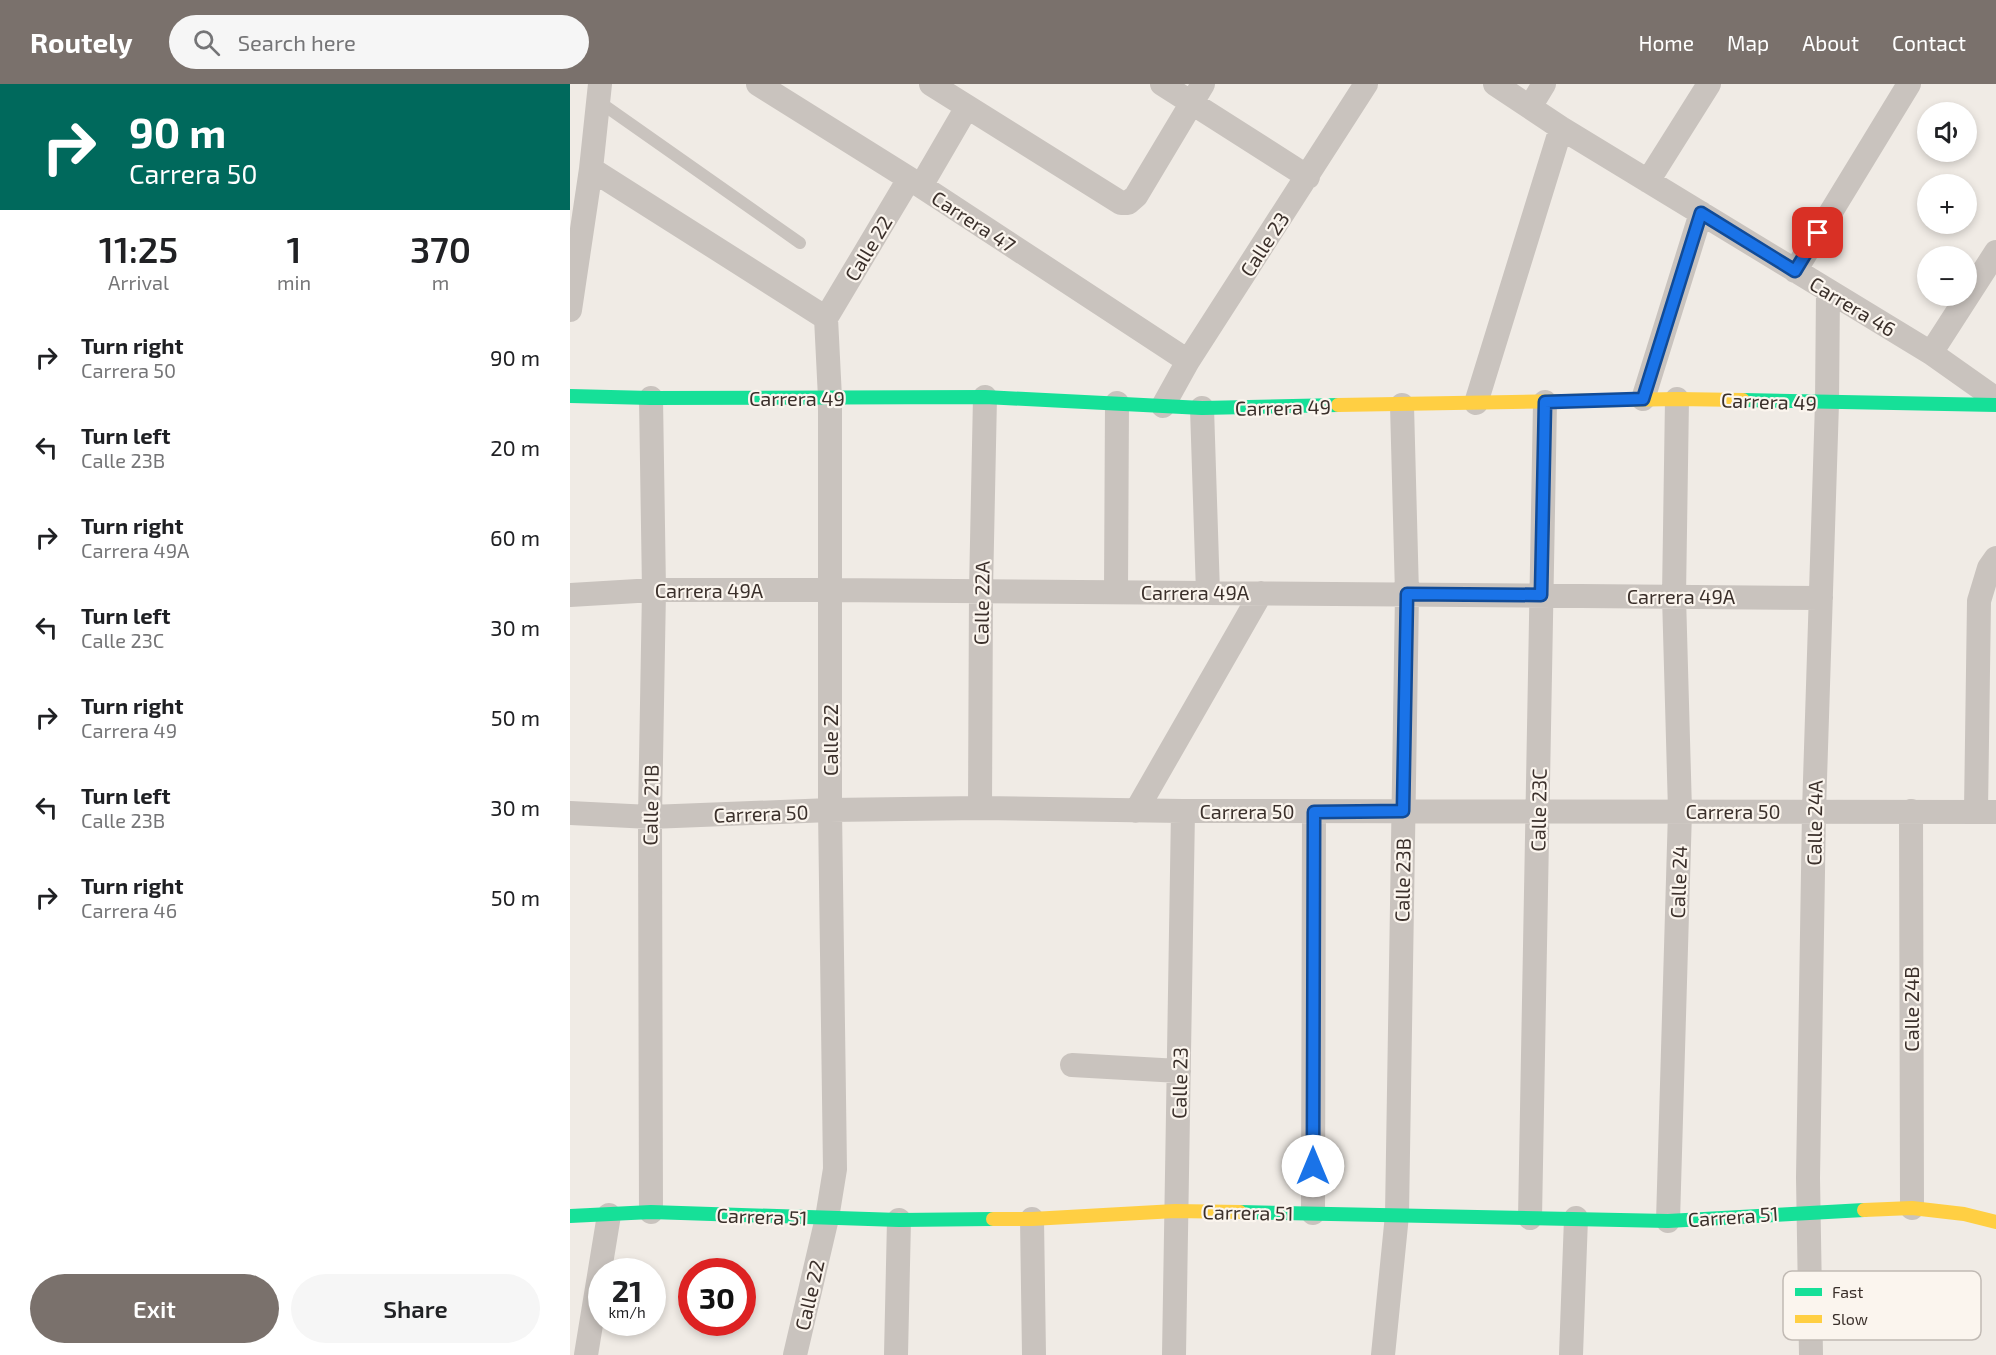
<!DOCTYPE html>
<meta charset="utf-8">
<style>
:root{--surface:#fff;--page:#f6f6f6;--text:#202124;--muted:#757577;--accent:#7a716c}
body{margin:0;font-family:"Exo 2",sans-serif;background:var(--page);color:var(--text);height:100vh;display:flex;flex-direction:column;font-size:22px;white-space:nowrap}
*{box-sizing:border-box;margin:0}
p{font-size:20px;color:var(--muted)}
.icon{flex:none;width:33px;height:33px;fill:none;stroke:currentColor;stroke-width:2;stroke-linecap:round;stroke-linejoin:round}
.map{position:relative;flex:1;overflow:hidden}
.details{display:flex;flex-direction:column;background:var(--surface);width:570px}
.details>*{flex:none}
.top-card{background:#00695c;color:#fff;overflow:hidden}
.fabs{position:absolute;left:1347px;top:18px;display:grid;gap:12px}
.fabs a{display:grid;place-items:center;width:60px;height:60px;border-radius:50%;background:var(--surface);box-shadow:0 3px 9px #0003;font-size:30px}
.speed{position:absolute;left:18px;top:1174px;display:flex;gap:12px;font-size:30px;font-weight:700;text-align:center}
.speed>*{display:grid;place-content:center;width:78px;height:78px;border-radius:50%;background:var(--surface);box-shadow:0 3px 9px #0003;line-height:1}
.speed small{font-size:15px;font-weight:400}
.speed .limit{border:9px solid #d22;background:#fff;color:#111}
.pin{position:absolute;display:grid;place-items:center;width:51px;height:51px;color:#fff;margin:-26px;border-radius:12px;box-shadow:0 3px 9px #0006}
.me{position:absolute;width:66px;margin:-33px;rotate:0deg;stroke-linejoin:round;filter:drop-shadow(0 0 4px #0008)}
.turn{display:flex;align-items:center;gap:21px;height:126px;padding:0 30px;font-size:27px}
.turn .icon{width:78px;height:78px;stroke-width:2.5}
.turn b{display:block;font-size:42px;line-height:51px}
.eta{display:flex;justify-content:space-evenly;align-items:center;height:102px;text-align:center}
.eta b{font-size:36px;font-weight:600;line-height:42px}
.cta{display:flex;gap:12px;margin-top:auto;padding:12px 30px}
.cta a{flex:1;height:69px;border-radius:36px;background:var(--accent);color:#fff;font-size:24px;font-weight:600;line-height:69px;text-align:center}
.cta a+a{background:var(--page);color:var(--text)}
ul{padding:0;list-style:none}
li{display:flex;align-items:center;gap:18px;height:90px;padding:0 30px}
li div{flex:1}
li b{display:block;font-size:22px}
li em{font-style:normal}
header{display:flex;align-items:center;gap:36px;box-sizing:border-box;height:84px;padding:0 30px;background:var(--accent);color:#fff}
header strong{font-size:28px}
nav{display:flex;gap:33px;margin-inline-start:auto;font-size:21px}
.search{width:420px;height:54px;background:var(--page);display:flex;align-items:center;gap:15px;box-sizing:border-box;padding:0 21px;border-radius:33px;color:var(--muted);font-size:22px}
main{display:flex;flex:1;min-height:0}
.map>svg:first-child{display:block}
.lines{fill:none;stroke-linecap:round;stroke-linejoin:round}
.lane{stroke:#c9c3be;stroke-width:12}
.street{stroke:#c9c3be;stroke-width:24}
.fast{stroke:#16e098;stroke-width:14}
.slow{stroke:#ffcf43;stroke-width:14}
.route-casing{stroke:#114b97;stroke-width:15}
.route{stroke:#1a73e8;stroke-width:10}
.labels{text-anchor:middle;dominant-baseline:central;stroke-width:4.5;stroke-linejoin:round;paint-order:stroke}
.street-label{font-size:20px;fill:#3b302b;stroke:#fbf5ee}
.key{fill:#fbf5ee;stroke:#c1bab4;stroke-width:1.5}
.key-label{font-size:16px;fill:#3b302b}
</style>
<header>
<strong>Routely</strong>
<div class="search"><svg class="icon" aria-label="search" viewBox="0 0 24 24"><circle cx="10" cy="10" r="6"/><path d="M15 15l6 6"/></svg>Search here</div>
<nav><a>Home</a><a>Map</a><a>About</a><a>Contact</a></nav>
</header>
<main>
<section class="details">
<div class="top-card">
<div class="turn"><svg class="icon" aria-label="right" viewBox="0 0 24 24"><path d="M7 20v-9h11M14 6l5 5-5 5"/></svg><div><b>90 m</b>Carrera 50</div></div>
</div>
<div class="eta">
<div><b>11:25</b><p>Arrival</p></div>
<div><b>1</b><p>min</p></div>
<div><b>370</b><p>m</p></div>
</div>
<ul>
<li><svg class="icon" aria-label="right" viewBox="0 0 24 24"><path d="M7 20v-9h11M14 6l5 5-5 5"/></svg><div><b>Turn right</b><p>Carrera 50</p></div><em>90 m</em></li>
<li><svg class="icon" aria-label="left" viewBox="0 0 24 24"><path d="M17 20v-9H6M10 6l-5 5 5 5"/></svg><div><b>Turn left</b><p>Calle 23B</p></div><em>20 m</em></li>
<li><svg class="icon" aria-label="right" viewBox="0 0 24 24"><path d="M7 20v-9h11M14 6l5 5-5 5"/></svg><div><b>Turn right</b><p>Carrera 49A</p></div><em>60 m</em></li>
<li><svg class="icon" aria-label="left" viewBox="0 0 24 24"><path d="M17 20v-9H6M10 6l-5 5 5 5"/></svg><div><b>Turn left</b><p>Calle 23C</p></div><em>30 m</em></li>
<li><svg class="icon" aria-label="right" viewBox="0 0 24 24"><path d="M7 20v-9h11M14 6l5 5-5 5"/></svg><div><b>Turn right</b><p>Carrera 49</p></div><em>50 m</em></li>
<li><svg class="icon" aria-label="left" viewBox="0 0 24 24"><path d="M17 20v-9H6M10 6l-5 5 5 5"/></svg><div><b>Turn left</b><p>Calle 23B</p></div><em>30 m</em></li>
<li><svg class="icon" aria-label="right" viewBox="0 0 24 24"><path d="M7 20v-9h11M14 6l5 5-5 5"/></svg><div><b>Turn right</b><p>Carrera 46</p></div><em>50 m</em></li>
</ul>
<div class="cta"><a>Exit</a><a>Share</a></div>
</section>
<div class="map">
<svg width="1426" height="1271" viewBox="0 0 1426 1271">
<rect width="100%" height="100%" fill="#f0ebe5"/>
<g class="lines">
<path class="lane" d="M28,17l202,142"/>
<path class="street" d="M188,0l163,102 267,175
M361,0l190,119h7l8,-7 67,-112
M592,0l146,93
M925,0l66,44 370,225 65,46
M960,23l14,-23
M21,85l235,149
M1078,97l61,-97
M351,102l46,-79
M1225,187l114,-187
M0,226l21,-141 9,-85
M1361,269l65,-101
M81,314l3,192 -4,227 1,395
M1073,315l58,-186
M906,319l85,-275
M593,322l25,-45 178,-277
M632,324l6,185
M546,508l1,-189
M0,511l84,-5h175l992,8
M410,724l1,-218 4,-193
M566,727l125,-218
M1341,727l1,397
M1406,727l3,-210 10,-33 7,-10
M0,729l80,4 180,-7 150,-2 203,3 813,1
M502,981l107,6
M743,1129l1,-401
M960,1134l15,-816
M462,1135l2,136
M1098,1137l12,-410 -6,-215 3,-197
M16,1271l23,-140
M225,1271l32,-137 8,-49 -5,-359v-412l-4,-80 83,-139
M326,1271l3,-135
M604,1271l9,-544
M813,1271l14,-140 10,-621 -5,-189
M1001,1271l5,-137
M1241,1271l-3,-177 6,-367 13,-408 1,-112"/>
<path class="fast" d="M0,312l81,2 334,-1 217,11 136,-3
M1173,316l253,5
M670,1128l428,9 196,-11
M0,1132l81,-4 248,8 94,-1"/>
<path class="slow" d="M768,321l339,-6 66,1
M1294,1126l48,-2 52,6 32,8
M423,1135h39l143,-8 65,1"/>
</g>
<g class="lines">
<defs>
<path id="route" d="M743,1082l1,-354 89,-1 4,-217 134,1 4,-193 98,-3 58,-186 94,58 23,-38"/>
</defs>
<use href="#route" class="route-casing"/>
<use href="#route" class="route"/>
</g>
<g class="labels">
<g class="street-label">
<text transform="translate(404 137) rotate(33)">Carrera 47</text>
<text transform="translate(694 160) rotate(-57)">Calle 23</text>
<text transform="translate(298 164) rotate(-59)">Calle 22</text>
<text transform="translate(1283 222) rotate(31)">Carrera 46</text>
<text x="227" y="314">Carrera 49</text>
<text transform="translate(1199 317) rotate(2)">Carrera 49</text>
<text transform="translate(713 323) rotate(-1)">Carrera 49</text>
<text x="139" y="506">Carrera 49A</text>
<text x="625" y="508">Carrera 49A</text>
<text x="1111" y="512">Carrera 49A</text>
<text transform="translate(411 519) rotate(-89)">Calle 22A</text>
<text transform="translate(260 656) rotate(-90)">Calle 22</text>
<text transform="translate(80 721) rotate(-89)">Calle 21B</text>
<text transform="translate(968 726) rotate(-89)">Calle 23C</text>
<text x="677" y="727">Carrera 50</text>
<text x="1163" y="727">Carrera 50</text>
<text transform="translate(191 729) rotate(-2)">Carrera 50</text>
<text transform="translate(1244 739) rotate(-89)">Calle 24A</text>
<text transform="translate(832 796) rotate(-89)">Calle 23B</text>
<text transform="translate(1108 798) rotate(-88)">Calle 24</text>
<text transform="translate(1341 925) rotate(-90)">Calle 24B</text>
<text transform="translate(609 999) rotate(-89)">Calle 23</text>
<text transform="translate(678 1128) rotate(1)">Carrera 51</text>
<text transform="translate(192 1132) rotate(2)">Carrera 51</text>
<text transform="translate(1163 1132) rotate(-4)">Carrera 51</text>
<text transform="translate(239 1211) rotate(-77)">Calle 22</text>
</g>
</g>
<rect x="1213" y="1187" width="198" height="69" rx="9" class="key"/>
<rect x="1225" y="1204" width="27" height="8" fill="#16e098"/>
<rect x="1225" y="1231" width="27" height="8" fill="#ffcf43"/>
<g class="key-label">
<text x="1262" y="1214">Fast</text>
<text x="1262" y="1241">Slow</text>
</g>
</svg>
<div class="fabs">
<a><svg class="icon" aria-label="sound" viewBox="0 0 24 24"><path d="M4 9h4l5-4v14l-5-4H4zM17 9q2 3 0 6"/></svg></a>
<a>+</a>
<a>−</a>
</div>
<div class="speed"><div>21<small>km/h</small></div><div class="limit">30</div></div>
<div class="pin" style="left:1248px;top:149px;background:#d93025"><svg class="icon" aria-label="arrive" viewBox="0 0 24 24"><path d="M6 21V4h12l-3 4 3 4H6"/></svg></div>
<svg class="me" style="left:743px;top:1082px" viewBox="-20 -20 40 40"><circle r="19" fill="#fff"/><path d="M0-13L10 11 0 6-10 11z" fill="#1a73e8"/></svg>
</div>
</main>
